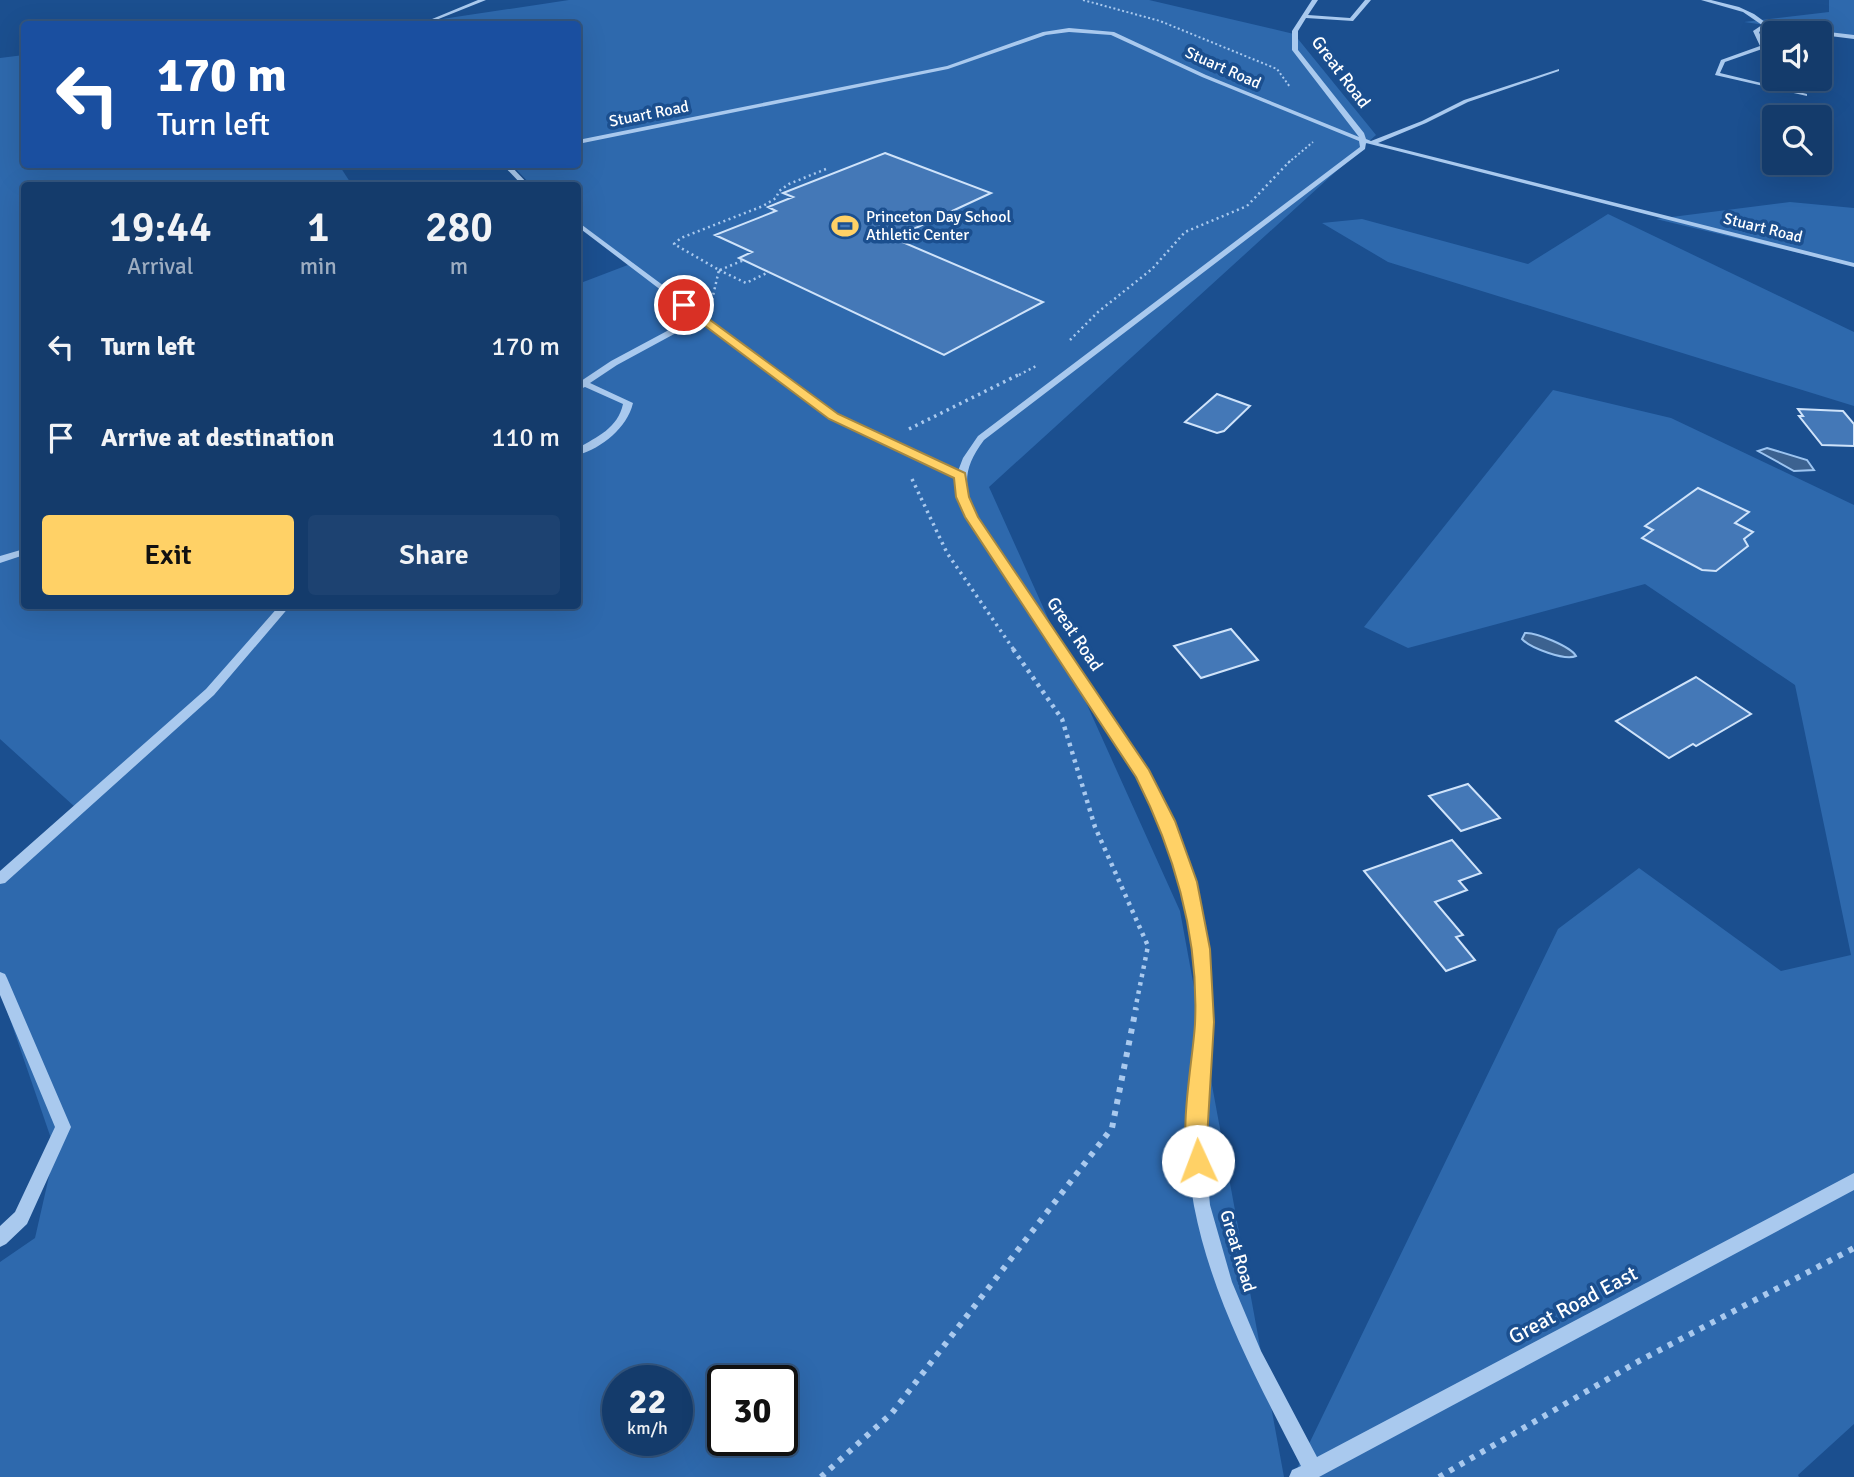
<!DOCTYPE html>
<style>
:root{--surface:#143b6b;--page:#1d4271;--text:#f1f3f6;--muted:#9dadc1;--line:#33557e;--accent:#ffd166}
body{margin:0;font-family:Signika,sans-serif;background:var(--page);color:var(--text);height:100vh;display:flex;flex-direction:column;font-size:26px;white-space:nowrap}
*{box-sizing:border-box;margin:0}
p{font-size:23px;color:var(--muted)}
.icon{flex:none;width:38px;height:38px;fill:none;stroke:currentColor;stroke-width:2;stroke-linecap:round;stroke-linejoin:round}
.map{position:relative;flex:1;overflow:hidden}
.panel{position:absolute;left:21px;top:182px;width:560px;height:427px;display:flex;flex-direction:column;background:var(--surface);border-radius:7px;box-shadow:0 7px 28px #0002,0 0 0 2px var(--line)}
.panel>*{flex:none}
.banner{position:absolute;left:21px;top:21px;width:560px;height:147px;border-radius:7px;box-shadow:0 7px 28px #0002,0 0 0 2px var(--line);background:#1a4fa0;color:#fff;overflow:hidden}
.fabs{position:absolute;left:1762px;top:21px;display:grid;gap:14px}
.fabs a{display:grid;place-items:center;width:70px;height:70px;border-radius:7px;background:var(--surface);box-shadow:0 7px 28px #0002,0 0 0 2px var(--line);font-size:35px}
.speed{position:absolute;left:602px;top:1365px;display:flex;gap:14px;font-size:35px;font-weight:700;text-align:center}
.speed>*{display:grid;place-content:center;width:91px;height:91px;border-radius:50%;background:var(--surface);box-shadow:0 7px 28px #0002,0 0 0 2px var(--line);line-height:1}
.speed small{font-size:18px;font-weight:400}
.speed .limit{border:4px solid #111;border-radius:10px;background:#fff;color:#111}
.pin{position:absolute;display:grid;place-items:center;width:60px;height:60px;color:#fff;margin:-30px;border:4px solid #fff;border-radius:50%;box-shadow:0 2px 7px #0007}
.me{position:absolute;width:77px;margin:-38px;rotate:358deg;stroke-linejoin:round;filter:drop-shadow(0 0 5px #0008)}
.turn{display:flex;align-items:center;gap:24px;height:147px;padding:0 21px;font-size:32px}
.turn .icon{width:91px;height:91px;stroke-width:2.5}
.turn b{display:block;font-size:49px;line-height:60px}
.eta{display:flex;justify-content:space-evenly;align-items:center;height:119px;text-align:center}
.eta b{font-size:42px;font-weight:600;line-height:49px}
.cta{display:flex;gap:14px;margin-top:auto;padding:14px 21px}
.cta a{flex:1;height:80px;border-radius:7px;background:var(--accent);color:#111;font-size:28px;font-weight:600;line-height:80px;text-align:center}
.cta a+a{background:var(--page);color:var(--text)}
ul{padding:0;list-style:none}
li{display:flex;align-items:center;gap:21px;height:91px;padding:0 21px}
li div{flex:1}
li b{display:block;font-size:26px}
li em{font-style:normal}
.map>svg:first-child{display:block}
.green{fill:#2e69ad;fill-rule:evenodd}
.water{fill:#3c6290;stroke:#9cc4f0;stroke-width:2}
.building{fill:#4478b7;stroke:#cfe3fa;stroke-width:2}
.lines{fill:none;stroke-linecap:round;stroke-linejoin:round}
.path-far4{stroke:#a9c9ee;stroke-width:2;stroke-dasharray:2 2.5;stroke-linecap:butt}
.path-far3{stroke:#a9c9ee;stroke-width:2.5;stroke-dasharray:2 3.5;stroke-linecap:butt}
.path-far2{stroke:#a9c9ee;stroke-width:3.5;stroke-dasharray:2.5 4.5;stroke-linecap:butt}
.path-far1{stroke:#a9c9ee;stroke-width:4.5;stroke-dasharray:3.5 5;stroke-linecap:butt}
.path{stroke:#a9c9ee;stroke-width:6;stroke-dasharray:5 7;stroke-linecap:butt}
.minor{fill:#a9c9ee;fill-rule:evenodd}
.route{fill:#ffd166;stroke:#a68842;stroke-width:2}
.labels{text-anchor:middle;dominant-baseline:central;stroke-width:7;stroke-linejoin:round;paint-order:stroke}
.far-street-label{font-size:16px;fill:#fff;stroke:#1b4f8f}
.far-poi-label{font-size:16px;fill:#fff;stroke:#1b4f8f;text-anchor:start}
.street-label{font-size:18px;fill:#fff;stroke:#1b4f8f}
.near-street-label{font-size:21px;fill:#fff;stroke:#1b4f8f}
</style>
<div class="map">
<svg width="1854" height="1477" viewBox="0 0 1854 1477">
<rect width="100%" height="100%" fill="#1b4f8f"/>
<path class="green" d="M569,0h580l145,34 82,101 -387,352 191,424 104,566h-1284v-215l35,-24 20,-88 -55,-160v-115l75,-68 -75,-68v-681l24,-3v109l315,1 13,20 -328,1v420h554v-322l55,-21 -55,-36v-41l-47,-1 -19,-20 66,-1v-140h-146l10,-5zM618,1381h59v59h-59zM723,1381h59v59h-59z
M1829,0h25v37l-110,-15 85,-10z
M1790,202l64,6v58l-198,-47z
M1608,214l246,118v74l-466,-144 -66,-39 40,-4 166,45z
M1553,390l118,28 183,87v919l-56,51 1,2h-506l265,-548 81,-61 142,103 70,-16 -56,-270 -150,-101 -237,64 -44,-21z"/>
<path class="water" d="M1767,448l40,12 7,10 -20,1 -36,-20z
M1525,633c11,-1 46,14 51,23 -11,5 -46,-8 -54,-17z"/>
<path class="building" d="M885,153l106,40 -84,39 7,3 -14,6 143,61 -99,53 -205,-97 13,-6 -37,-17 61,-24 -8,-4 25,-10 -10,-4z
M1217,394l33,12 -26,25 -7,2 -32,-11z
M1798,409l45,2 11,13v22l-32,-1 -23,-29h4z
M1698,488l51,24 -14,11 18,9 -9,7 4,7 -32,25 -14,-1 -60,-32 11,-8 -8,-4z
M1231,629l27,31 -57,18 -27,-32z
M1696,677l55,37 -55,32 -3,-2 -24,14 -53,-37z
M1468,784l32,34 -39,13 -32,-35z
M1452,840l29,33 -22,8 8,9 -32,12 28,33 -7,2 19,23 -29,11 -82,-100z"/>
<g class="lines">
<path class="path-far4" d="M1083,0l77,21 117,48 13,18
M1288,163l25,-21"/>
<path class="path-far3" d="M719,270l27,13 23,-11
M720,270l24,-10
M712,300l7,-30 -45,-26 7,-6 82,-32 13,-8 3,-7 10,-7 37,-15
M1070,340l28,-28 54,-43 33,-37 62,-26 43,-45
M1019,375l17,-9"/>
<path class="path-far2" d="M909,429l113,-56
M912,479l35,74 67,97"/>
<path class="path-far1" d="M1013,649l49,70 33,108 53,119 -13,64"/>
<path class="path" d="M821,1477l71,-64 220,-285 24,-120
M1439,1477l200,-116 215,-113"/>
<path class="minor" d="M478,0h8l-60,24h-6z
M1312,0h6l-10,15 42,3 15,-18h6l-18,21 -47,-3 -8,13v19l66,83 2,6 5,2 51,-20 42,-21 95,-31v2l-91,31 -42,21 -48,20 476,120v4l-488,-124 -1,6 -381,291c-21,28 -21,45 -8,77l171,254 27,50 21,61 13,67 4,73 -8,117 6,66 22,77 29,69 56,106 537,-284v17l-535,287h-30l3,-7 9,-4c-43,-84 -89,-167 -107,-260 -12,-63 3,-122 3,-185 1,-68 -12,-134 -36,-197 -6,-17 -15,-32 -23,-48l-172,-259 -8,-23 -1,-16 -127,-60 -130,-98 -83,45 -27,18 43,20c-6,25 -31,45 -55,52v-7c19,-11 40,-20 45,-44l-38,-17 -7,3v-7l33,-22 84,-45 -117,-89v-5l258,192 122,57 5,-13 15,-22 382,-289 -1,-6 -157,-64 -91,-42 -42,-3 -23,3 -98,34 -370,75v-4l369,-74 96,-34 26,-4 45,4 92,43 153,62 -67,-87v-19z
M1701,0h10l28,7 15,7 15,11 85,10v4l-89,-11 -6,4 6,16 -40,14 -5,11 87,21v2l-92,-21 6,-15 39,-14 -7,-15 9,-6 -19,-13z
M502,164h7l21,22h-7z
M24,549v6l-24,8v-7z
M279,606h11l-76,89 -209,188 -5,1v-13l206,-182z
M0,972l5,2 2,4 64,149 -44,97 -21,20 -6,3v-21l15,-14 40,-85 -55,-132z"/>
</g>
<path class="route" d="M680,303h7l151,111 127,59 4,24 9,20 171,253 26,51 22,61 13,67 4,73 -7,117 2,22 -3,7 -8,3 -7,-3c-14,-30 2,-108 4,-144 4,-87 -20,-170 -59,-247l-171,-260 -9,-20 -2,-19 -125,-59 -149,-112z"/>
<defs>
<symbol id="stadium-bare" viewBox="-9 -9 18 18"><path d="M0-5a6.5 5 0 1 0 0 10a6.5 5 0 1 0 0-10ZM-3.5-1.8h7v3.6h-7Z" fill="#ffd166" stroke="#1b4f8f" stroke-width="2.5" paint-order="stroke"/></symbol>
</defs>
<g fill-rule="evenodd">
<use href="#stadium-bare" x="826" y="207" width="38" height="38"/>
</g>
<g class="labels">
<g class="far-street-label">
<text transform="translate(1223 68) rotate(24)">Stuart Road</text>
<text transform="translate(649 114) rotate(-11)">Stuart Road</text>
<text transform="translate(1763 228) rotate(14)">Stuart Road</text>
</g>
<g class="far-poi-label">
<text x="866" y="217">Princeton Day School<tspan x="866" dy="18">Athletic Center</tspan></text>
</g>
<g class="street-label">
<text transform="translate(1341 72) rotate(53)">Great Road</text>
<text transform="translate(1075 634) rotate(56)">Great Road</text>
<text transform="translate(1238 1251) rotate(73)">Great Road</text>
</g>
<g class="near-street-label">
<text transform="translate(1573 1305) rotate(-28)">Great Road East</text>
</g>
</g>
</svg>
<div class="fabs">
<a><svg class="icon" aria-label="sound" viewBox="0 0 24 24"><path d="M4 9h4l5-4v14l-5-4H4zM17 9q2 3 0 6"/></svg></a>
<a><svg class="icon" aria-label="search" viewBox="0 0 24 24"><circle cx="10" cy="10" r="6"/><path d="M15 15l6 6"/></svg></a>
</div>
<div class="speed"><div>22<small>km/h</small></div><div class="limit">30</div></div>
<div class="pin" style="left:684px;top:305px;background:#d93025"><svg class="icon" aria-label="arrive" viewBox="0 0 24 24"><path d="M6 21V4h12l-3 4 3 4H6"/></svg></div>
<svg class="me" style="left:1198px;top:1161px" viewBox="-20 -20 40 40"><circle r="19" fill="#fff"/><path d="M0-13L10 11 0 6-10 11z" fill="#ffd166"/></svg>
<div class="banner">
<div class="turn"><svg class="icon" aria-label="left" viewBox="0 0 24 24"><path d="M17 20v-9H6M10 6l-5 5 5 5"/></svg><div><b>170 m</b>Turn left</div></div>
</div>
<section class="panel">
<div class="eta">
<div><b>19:44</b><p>Arrival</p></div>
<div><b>1</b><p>min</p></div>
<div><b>280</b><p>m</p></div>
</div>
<ul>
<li><svg class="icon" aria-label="left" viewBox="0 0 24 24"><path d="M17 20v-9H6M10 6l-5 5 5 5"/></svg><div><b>Turn left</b></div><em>170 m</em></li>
<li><svg class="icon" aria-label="arrive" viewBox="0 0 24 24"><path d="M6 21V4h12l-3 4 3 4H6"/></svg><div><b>Arrive at destination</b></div><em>110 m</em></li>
</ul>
<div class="cta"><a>Exit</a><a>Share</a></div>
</section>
</div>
